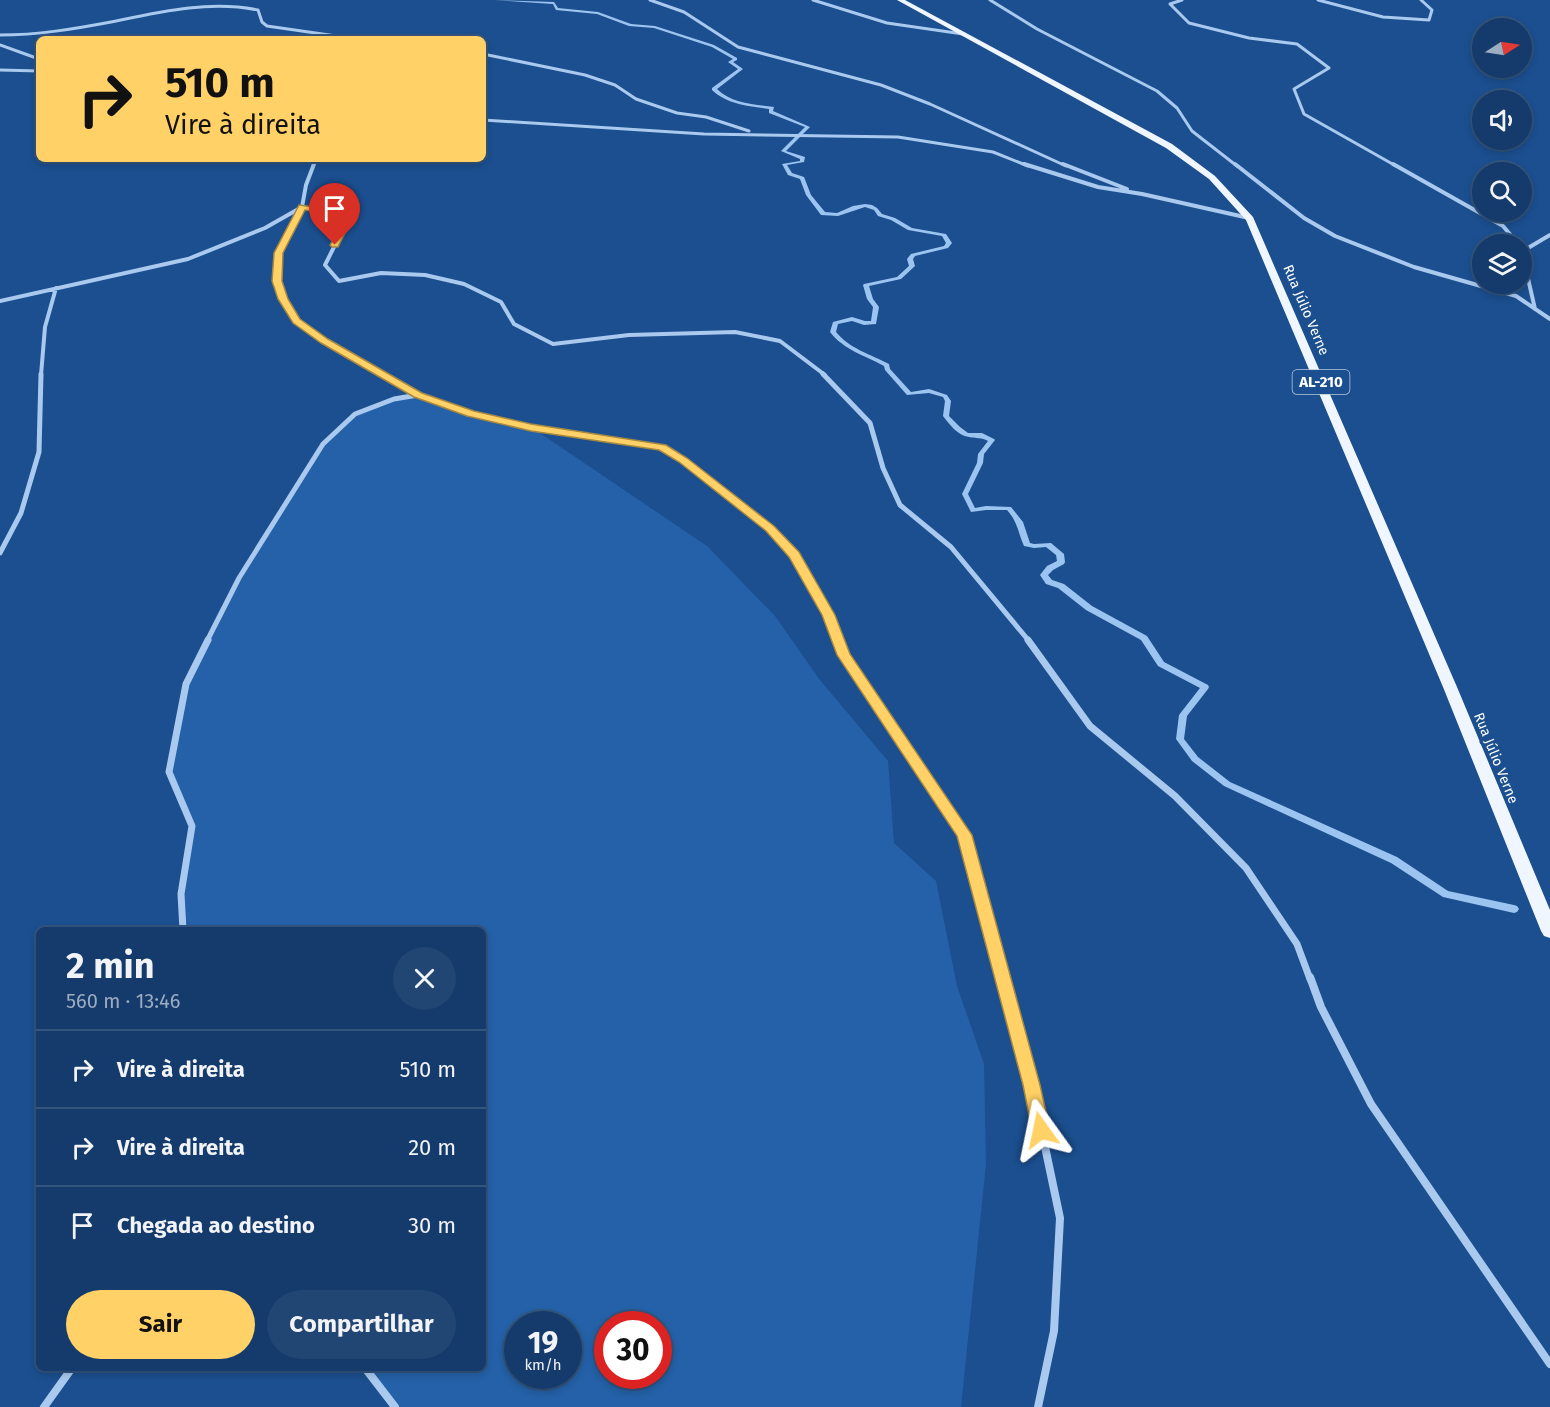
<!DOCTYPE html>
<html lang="pt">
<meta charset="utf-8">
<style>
:root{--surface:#143b6b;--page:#214673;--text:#f1f3f6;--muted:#9dadc1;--line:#33557e;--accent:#ffd166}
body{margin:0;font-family:"Fira Sans",sans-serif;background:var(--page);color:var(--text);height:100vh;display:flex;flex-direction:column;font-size:22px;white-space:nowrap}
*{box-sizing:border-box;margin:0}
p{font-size:20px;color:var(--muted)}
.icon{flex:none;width:33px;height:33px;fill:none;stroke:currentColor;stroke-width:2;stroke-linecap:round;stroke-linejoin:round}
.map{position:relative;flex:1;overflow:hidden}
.drawer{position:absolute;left:36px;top:927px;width:450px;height:444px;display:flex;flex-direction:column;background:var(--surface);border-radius:9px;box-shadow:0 3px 9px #0003,0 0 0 2px var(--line)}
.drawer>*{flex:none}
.hud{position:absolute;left:36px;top:36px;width:450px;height:126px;border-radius:9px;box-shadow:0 3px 9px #0003,0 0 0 2px var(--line);background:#ffd166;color:#111;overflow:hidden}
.needle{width:39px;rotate:78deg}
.fabs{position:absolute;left:1472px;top:18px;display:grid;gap:12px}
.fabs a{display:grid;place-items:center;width:60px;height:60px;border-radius:50%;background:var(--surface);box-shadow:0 3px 9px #0003,0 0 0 2px var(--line);font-size:30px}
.speed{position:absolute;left:504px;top:1311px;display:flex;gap:12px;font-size:30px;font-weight:700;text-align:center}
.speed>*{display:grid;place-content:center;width:78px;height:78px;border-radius:50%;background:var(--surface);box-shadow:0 3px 9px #0003,0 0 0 2px var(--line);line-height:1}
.speed small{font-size:15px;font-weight:400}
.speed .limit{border:9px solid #d22;background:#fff;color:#111}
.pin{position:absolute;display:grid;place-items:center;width:51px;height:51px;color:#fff;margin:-62px -26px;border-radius:50% 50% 50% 0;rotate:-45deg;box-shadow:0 0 6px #0007}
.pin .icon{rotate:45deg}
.me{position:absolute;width:66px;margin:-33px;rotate:348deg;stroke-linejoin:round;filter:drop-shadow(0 0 4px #0008)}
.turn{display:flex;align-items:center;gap:21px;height:126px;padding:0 30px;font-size:27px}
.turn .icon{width:78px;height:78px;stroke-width:2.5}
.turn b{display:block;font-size:42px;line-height:51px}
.round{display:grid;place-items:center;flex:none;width:63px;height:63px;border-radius:32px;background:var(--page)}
.headline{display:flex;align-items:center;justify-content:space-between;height:102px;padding:0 30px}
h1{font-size:36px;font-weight:700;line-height:45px}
.button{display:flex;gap:12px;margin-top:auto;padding:12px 30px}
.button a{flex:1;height:69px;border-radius:36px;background:var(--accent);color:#111;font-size:24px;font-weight:700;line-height:69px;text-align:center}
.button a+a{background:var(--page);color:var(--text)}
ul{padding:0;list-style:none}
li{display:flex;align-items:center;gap:18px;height:78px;padding:0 30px;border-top:2px solid var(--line)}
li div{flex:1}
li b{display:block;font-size:22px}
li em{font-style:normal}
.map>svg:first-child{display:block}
.green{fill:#2461a8;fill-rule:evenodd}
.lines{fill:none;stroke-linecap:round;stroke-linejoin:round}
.stream{fill:#9cc4f0;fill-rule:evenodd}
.minor-far4{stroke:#a9c9ee;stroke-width:3}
.minor-far3{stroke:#a9c9ee;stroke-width:4}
.minor-far2{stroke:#a9c9ee;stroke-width:5}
.minor-far1{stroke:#a9c9ee;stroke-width:7}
.minor{stroke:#a9c9ee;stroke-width:8}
.primary{fill:#f0f6ff;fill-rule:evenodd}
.route{fill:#ffd166;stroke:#a68842;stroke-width:1.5}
.labels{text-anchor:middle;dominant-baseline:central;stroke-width:6;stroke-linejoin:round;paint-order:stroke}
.far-street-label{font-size:14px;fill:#fff;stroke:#1b4f8f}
.shield{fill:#1b4f8f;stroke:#bbcadd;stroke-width:1.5}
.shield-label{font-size:15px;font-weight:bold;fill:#fff}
</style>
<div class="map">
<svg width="1550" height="1407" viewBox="0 0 1550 1407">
<rect width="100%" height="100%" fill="#1b4f8f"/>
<path class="green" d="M418,395l113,32 176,119 68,70 45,64 68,81 6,82 42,38 21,105 27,78 2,100 -25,243h-566l-30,-39h118v-438h-300l-2,-36 11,-68 -23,-54 17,-88 53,-106 84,-134 32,-30 39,-15zM518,1324h50v52h-50zM608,1324h50v52h-50z"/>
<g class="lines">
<path class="stream" d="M494,0l60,2 4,6 40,4 33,12 24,2 59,19 23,13v2l-4,2 10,7 -26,20c15,15 37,15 57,18l-1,4 37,16 -24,24 19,6 -1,5 -17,3 5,8 12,4 7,18 14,17 12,1 16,-7 12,-2 7,1 5,3 5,6 13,4 17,10 34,6 6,9 -4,5 -33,8 -2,3 2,7 -14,13 -32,7 4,13 6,8 -3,17 -12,1 -12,-4 -14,3 -2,8c14,17 34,22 53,32l1,5 21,23 18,-3 18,6 4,6 -2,15 11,11 8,6h14l12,6 1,1 -11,14 -1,9 -15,31 7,14 11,-2 25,1 12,15 7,21 4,1 17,-1 13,11 1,8 -1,2 -11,6 -5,5 4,5 12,4 28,22 55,30 17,26 44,23 1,2 -1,2 -21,27 -3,23 14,18 32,25 167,75 51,34 66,14 3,1 2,3 -2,3 -3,1 -71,-16 -52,-34 -167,-77 -32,-25 -16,-22 3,-24 21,-27 -42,-22 -17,-26 -55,-30 -28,-22 -12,-4 -6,-9 7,-9 10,-5 -1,-6 -10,-8 -12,1 -10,-2c-6,-13 -6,-24 -17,-36h-21l-15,2 -9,-18 15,-31 1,-9 10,-13c-7,-4 -11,-2 -19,-4 -12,-2 -19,-12 -26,-21l2,-15 -2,-4 -14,-4 -22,2 -22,-25 -1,-4c-20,-11 -40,-16 -54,-34l3,-10 19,-5 13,4h6l2,-14 -6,-8 -4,-14 1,-1 33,-7 12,-11 -2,-7 4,-5 33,-8 2,-3 -4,-7 -34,-6 -17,-10 -13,-4 -4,-6 -9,-3 -27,9 -17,-1 -15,-20 -6,-16 -12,-4 -6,-11 18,-3v-2l-19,-8 24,-24 -36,-14v-4c-20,-3 -41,-4 -57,-19v-2l26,-19 -10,-7 5,-3 -21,-12 -58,-19 -25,-2 -32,-12 -41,-4 -3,-6z"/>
<path class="minor-far4" d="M650,0l34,12 54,35 143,38 49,19 136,62
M813,0l74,23 76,11
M990,0l47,29 120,62 20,17 15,23 45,35
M1182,0l-12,4 19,19 60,15 48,6 32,24 -35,21 10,25 92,52
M1318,0l65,17 46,3 3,-10 -11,-10
M0,35c38,0 74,-6 111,-13 48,-10 98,-22 147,-12l4,12 5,4 90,13
M0,45l39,14
M483,54l102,21 30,10 21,14 41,14 29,4 43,14
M0,70l39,1
M483,120l221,14 194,3 95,15 35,14
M313,166l3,-7"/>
<path class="minor-far3" d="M314,164l-8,21 -4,22 -24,46 -1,28 6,18 13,22 28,20 59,34
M1024,164l74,23 44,7 107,24
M1063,164l64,25
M1235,164l69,54 31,18 79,31 102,29 34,23
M1393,164l110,62 15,18
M1521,248l14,61
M1523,251l27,-16
M0,301l188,-42 77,-31 37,-21 38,6 6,10 -21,42 14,16 42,-8 44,2 39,9 37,18 13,22 39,20 76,-9 106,-3 45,9 45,34
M41,375l4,-48 11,-39"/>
<path class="minor-far2" d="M381,374l37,21 53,18 60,14 131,21 21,12 87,69 24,26 34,60 10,26
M823,374l47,49 13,45 17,37 51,42 78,94
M0,553l21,-40 18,-61 2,-78
M207,641l32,-63 84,-134 32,-30 39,-15 24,-4"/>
<path class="minor-far1" d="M837,640l6,15 121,180 39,144
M1028,640l62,86 85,70 71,72 51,76 13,35
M183,930l-2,-36 11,-68 -23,-54 17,-88 22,-44"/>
<path class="minor" d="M1003,977l29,108 28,133 -6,113 -16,76
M1310,977l11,30 50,97 179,260
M365,1368l30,39
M44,1407l28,-39"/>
<path class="primary" d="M897,0h8l267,144 43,32 38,41 204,470 93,223v28l-6,-2 -3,-5 -98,-244 -197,-467 -37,-41 -43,-31z"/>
</g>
<path class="route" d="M299,205l44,6 7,12 -12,24h-6l-2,-2 12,-22 -5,-8 -32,-5 -22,43 -1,28 6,18 12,20 28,20 94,54 52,18 57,13 135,21 21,13 87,68 25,26 36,63 15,39 122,181 68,250 10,45 -3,5 -6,3 -7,-3 -2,-5 -9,-45 -66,-249 -120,-181 -15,-40 -33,-58 -23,-26 -87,-69 -20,-12 -128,-19 -64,-15 -53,-19 -93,-54 -28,-20 -15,-24 -6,-18 2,-28z"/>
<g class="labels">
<g class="far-street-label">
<text transform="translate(1306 310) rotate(67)">Rua Júlio Verne</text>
<text transform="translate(1496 758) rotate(68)">Rua Júlio Verne</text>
</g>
<rect class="shield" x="1292.5" y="370" width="57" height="24" rx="4.5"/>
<g class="shield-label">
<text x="1321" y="382">AL-210</text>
</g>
</g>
</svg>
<div class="fabs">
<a><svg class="needle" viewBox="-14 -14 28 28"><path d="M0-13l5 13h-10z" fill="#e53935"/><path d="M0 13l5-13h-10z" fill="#9dadc1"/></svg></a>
<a><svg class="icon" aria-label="sound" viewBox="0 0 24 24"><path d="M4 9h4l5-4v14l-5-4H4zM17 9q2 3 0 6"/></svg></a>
<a><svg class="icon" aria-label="search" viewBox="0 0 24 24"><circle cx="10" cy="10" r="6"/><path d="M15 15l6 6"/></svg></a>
<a><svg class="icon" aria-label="layers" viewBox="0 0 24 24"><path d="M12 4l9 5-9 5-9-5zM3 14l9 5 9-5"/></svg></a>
</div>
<div class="speed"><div>19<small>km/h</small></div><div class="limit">30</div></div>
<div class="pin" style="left:335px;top:245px;background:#d93025"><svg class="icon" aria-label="arrive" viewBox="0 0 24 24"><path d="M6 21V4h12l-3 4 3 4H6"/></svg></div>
<svg class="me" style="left:1041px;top:1130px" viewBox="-20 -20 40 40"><path d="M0-17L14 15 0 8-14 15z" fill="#ffd166" stroke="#fff" stroke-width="4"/></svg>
<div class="hud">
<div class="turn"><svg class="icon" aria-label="right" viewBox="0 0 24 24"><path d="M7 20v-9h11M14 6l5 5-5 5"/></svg><div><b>510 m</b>Vire à direita</div></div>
</div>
<section class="drawer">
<div class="headline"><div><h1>2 min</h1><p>560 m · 13:46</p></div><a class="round"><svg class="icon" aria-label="close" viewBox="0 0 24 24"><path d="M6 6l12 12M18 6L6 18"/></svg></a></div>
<ul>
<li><svg class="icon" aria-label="right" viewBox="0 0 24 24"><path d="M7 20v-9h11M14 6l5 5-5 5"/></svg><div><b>Vire à direita</b></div><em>510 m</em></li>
<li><svg class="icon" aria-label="right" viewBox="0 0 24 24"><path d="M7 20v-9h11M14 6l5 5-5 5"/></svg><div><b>Vire à direita</b></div><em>20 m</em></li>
<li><svg class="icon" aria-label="arrive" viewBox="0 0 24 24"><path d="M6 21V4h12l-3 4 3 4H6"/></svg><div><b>Chegada ao destino</b></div><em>30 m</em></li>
</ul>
<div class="button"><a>Sair</a><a>Compartilhar</a></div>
</section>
</div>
